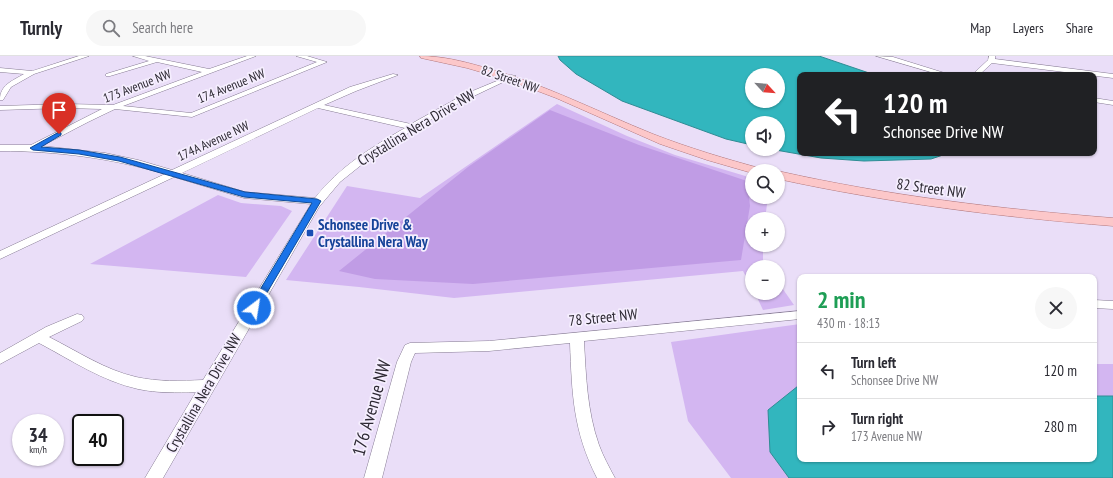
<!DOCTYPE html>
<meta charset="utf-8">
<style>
:root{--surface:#fff;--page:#f7f7f7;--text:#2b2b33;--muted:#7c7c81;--line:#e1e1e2}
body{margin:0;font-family:"PT Sans Narrow",sans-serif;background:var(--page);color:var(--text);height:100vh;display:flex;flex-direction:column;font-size:15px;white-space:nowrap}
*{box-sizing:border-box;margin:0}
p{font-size:13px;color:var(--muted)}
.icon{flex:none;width:22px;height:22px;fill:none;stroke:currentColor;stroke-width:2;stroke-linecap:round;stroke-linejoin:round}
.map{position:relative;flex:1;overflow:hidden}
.side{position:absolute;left:797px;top:218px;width:300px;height:188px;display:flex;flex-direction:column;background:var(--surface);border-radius:8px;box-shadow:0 1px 3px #0004}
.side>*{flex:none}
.hud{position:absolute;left:797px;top:16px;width:300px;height:84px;border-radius:8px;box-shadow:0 1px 3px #0004;background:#202124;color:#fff;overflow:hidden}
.needle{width:26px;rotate:116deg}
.fabs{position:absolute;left:745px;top:12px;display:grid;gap:8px}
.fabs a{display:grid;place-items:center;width:40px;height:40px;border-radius:50%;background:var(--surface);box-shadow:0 1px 3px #0004;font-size:20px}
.speed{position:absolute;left:12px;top:358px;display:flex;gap:8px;font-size:20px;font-weight:700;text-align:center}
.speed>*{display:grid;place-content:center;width:52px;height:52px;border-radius:50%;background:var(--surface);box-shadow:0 1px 3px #0004;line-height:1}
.speed small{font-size:10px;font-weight:400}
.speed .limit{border:2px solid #111;border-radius:6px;background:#fff;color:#111}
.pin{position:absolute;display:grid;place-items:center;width:34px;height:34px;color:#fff;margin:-41px -17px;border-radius:50% 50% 50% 0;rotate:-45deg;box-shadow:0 0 4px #0007}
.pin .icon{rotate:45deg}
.me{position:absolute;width:44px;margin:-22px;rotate:31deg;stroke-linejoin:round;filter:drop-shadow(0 0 3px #0008)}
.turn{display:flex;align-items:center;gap:14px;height:84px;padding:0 20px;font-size:18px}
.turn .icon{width:52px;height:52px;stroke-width:2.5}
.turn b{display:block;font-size:28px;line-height:34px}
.round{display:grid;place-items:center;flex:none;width:42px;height:42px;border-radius:21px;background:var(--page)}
.overview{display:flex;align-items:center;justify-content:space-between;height:68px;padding:0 20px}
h1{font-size:24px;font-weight:700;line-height:30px;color:#1e9e55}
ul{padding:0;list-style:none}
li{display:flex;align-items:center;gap:12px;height:56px;padding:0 20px;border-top:1px solid var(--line)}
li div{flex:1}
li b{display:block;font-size:15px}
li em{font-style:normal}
header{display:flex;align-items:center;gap:24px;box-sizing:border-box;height:56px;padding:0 20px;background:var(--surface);border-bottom:1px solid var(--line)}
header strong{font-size:19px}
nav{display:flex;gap:22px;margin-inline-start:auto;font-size:14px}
.search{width:280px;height:36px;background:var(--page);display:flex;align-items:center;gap:10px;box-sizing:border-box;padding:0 14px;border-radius:22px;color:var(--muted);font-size:15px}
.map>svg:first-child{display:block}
.green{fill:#d3b6f1}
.forest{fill:#c09ce5}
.water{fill:#32b6be;stroke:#308c94;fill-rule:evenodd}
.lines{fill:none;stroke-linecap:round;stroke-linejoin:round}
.minor-casing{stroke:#867b93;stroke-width:1}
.major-casing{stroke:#b2787d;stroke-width:1}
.minor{fill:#fff;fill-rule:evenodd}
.major{fill:#fcc7c9;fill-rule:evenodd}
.route{fill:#1a73e8;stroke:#114b97}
.transit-dot{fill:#1a4fb4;stroke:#f5eefe;stroke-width:1.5}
.labels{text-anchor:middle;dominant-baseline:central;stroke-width:3.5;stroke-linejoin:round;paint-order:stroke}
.far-street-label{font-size:13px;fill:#2d2933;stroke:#f5eefe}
.street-label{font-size:15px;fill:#2d2933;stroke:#f5eefe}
.transit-label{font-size:15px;font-weight:bold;fill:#164399;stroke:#f5eefe;text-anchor:start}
.near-street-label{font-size:18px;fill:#2d2933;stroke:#f5eefe}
</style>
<header>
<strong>Turnly</strong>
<div class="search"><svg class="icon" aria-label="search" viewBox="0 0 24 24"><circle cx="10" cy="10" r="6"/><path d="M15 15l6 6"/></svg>Search here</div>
<nav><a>Map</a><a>Layers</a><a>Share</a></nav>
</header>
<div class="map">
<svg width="1113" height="422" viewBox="0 0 1113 422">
<rect width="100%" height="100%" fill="#eadef8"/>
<path class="green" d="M557,48l70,32 48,19 77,23v19h16l-3,22h-13v26h11v15l5,7h-16v21l-9,-17 -289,27 -95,-11 -73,-7 61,-94 73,12z
M218,139l23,8 40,3 11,5 -46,66 -156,-13z
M778,226l16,23 -31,5 -8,-17h23z
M800,268v135h294v-95h19v114h-382l-43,-57 -17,-79z"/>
<path class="forest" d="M550,54l89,35 108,36 3,25 -9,54 -268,24 -98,-5 -36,-8 129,-104z"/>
<path class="water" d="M558,0h261l56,19h-75v78h149l-18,6 -67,2 -43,-3 -51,-9h8v-26h-26v22l-26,-6 -104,-38 -46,-27 -16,-14zM752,19h26v26h-26z
M798,330h2v73h294v-63h19v82h-324l-19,-26 -2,-42z"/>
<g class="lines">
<defs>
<path id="minor" d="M79,0h10l-55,18 -23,13 -8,13h-3c0,-15 12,-19 24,-26l-24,-2v-4l32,3z
M133,0h12l64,13 38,-13h9l-133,50 68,7 126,-51 -21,-6h11l20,6 -135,55 -77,-8 -27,13 -46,24 63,7 33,7 34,10 178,-83 43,-13 5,1 -42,16 -32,14 87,19 52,-29 48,-20 5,1 -59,28 -77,46 -40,32 -21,25 -156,271h-18l51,-86c-19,1 -39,1 -58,-3 -36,-8 -67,-29 -99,-46l-39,21v-11l46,-26 31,-13 5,1 2,3 -2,3 -33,16c28,14 56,33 87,40 22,5 45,4 67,3l108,-176 -67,-6 -70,-21 -174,82v-8l165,-77c-54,-16 -109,-23 -165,-23v-6h31l71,-36 -37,-1 -65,2v-4l65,-2 48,1 89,-33 -45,-10 -47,14h-4v-2l43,-13zM318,52l87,20c-33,19 -66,39 -90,70l-70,-6 -63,-19z
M876,0l17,1 58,18h-10z
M989,0h6v3l118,15v4l-121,-15 -13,12h-7l16,-15z
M1094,42l19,3v4l-19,-3z
M1094,244l19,1v8l-19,-1z
M800,255v8l-216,22c2,35 3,70 15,104 4,11 10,22 16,33h-18c-24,-47 -25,-84 -27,-135l-81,8 -74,2 -4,9 -29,116h-18l33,-116 8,-17 5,-2 79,-2z"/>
<path id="major" d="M420,0c22,0 42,5 63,11 59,16 113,44 170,67 36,14 73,25 110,35l2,2h-13v2l-45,-13 -47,-16 -104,-46 -45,-17 -44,-13 -46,-10z
M778,115c111,25 222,38 335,47v8c-113,-9 -224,-23 -335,-47z"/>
</defs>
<use href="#minor" class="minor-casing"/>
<use href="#major" class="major-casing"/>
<use href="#minor" class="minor"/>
<use href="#major" class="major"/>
</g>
<path class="route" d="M59,76l2,1v2l-20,12 38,3 41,7 125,35 72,7 4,2 -63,107 -4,3 -5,-3 63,-105 -68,-6 -125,-36 -40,-7 -46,-4 -3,-2z"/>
<rect class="transit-dot" x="306" y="173" width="8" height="8" rx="2"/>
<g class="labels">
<g class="far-street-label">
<text transform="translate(510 23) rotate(19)">82 Street NW</text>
<text transform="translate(137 30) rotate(-21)">173 Avenue NW</text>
<text transform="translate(231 30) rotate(-22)">174 Avenue NW</text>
<text transform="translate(213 85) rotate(-25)">174A Avenue NW</text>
</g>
<g class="street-label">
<text transform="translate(416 71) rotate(-31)">Crystallina Nera Drive NW</text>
<text transform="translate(931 132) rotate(8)">82 Street NW</text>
<text transform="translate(603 261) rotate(-6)">78 Street NW</text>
<text transform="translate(203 337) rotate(-60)">Crystallina Nera Drive NW</text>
</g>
<g class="transit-label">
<text x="318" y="168">Schonsee Drive &amp;<tspan x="318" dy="17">Crystallina Nera Way</tspan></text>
</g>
<g class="near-street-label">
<text transform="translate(371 352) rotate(-74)">176 Avenue NW</text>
</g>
</g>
</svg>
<div class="fabs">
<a><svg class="needle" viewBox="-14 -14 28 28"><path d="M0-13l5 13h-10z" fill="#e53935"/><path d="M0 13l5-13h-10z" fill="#7c7c81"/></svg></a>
<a><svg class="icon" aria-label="sound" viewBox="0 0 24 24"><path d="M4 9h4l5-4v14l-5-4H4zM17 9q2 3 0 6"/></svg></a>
<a><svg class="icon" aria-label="search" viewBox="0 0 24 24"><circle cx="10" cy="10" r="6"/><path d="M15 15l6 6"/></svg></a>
<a>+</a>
<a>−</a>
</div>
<div class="speed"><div>34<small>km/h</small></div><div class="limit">40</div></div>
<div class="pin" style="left:59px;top:78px;background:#d93025"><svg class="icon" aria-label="arrive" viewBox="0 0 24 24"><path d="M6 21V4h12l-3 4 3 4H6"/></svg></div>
<svg class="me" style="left:254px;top:252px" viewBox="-20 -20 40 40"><circle r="17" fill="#1a73e8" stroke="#fff" stroke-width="3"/><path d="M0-11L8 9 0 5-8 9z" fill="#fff"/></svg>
<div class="hud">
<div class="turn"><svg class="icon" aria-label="left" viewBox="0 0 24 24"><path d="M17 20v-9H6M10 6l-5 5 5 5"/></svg><div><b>120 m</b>Schonsee Drive NW</div></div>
</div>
<section class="side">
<div class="overview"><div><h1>2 min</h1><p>430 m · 18:13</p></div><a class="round"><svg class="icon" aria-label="close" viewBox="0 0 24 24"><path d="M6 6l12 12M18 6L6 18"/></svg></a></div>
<ul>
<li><svg class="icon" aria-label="left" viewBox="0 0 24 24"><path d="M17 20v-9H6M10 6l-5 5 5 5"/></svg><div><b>Turn left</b><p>Schonsee Drive NW</p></div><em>120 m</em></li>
<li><svg class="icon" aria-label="right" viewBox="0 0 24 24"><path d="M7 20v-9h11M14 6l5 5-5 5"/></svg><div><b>Turn right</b><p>173 Avenue NW</p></div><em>280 m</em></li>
</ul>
</section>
</div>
